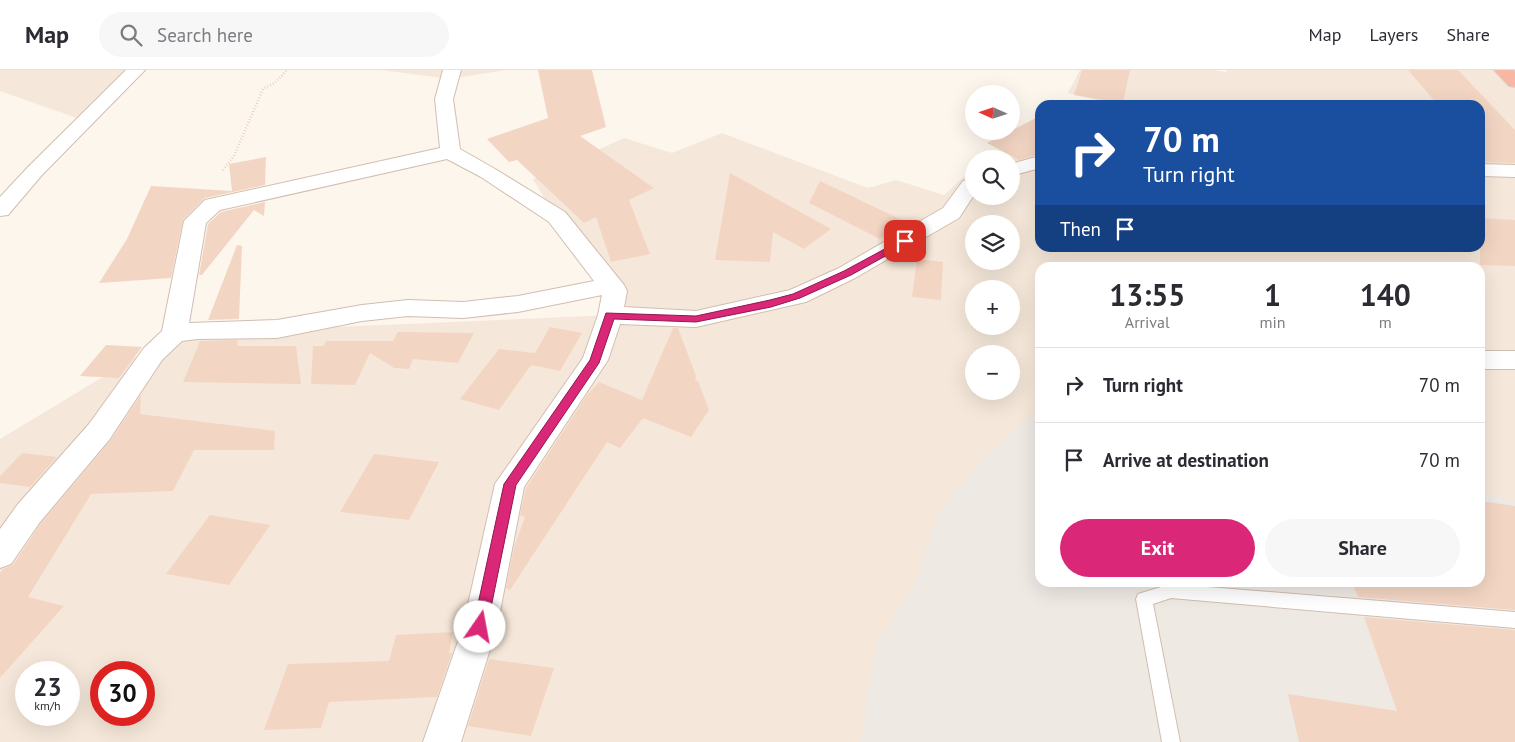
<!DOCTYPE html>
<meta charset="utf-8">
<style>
:root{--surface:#fff;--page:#f7f7f7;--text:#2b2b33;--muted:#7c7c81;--line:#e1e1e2;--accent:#db2777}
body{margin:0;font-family:"PT Sans",sans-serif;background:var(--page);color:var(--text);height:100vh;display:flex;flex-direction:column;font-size:19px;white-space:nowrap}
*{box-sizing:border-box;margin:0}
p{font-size:16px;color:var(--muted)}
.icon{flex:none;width:28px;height:28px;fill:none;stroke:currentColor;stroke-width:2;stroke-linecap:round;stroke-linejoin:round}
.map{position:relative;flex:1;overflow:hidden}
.sheet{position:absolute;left:1035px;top:192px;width:450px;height:325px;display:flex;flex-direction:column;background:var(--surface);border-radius:15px;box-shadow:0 5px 20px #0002}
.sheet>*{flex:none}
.guide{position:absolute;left:1035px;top:30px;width:450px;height:152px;border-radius:15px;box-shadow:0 5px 20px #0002;background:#1a4fa0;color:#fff;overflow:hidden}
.needle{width:32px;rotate:273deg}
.fabs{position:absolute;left:965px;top:15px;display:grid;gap:10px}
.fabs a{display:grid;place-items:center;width:55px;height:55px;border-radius:50%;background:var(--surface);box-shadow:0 5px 20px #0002;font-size:25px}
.speed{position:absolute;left:15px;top:591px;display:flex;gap:10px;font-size:25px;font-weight:700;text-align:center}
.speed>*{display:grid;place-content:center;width:65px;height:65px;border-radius:50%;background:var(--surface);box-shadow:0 5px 20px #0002;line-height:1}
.speed small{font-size:12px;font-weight:400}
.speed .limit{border:8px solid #d22;background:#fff;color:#111}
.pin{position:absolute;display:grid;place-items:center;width:42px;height:42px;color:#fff;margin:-21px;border-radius:10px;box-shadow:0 2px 8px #0006}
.me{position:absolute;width:55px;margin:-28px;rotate:12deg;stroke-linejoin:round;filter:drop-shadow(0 0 4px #0008)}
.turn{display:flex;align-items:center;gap:18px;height:105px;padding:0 25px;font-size:22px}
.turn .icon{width:65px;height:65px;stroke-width:2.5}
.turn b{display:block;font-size:35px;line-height:42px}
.then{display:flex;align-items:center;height:48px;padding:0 25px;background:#0003;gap:10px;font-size:19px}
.eta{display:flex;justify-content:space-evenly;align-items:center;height:85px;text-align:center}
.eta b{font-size:30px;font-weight:700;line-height:35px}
.primary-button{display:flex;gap:10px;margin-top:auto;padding:10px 25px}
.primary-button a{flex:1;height:58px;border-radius:30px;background:var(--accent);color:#fff;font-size:20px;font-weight:700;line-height:58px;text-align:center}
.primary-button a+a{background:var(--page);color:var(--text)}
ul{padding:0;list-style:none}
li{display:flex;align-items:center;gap:15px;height:75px;padding:0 25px;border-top:1px solid var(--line)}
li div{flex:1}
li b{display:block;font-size:19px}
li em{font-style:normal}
header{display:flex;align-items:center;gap:30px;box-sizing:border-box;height:70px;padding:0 25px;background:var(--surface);border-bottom:1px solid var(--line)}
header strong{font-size:24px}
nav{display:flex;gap:28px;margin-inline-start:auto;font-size:18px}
.search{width:350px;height:45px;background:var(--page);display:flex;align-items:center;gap:12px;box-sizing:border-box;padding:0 18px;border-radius:28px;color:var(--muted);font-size:19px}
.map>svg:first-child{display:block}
.residential{fill:#f5e8da;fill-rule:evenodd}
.industrial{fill:#efe9e4}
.building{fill:#f3d5c3}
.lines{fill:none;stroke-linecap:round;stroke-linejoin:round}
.lane-casing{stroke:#d1beb0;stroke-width:2}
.street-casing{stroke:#d1beb0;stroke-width:2}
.highway-casing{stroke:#dad1cd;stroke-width:2}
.path{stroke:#d9b8a5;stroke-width:2.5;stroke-dasharray:0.5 2.5;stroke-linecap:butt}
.lane{fill:#fff;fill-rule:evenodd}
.street{fill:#fff;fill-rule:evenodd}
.highway{fill:#f7b7a3;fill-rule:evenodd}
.route{fill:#db2777;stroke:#8e194d}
</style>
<header>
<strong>Map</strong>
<div class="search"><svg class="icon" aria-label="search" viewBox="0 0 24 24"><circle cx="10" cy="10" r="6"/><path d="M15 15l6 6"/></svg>Search here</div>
<nav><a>Map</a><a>Layers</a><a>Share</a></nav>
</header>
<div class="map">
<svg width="1515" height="672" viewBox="0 0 1515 672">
<rect width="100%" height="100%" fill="#fdf6ec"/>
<path class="residential" d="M0,0h144l-59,51 -85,-30z
M381,0h125l-56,9z
M1080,0h133l13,2 1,-2h288v672h-1515v-303l174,-105 439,-19 -80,-136 91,-41 48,15 50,-20 146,55 28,-8 48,15 30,-27v28h37v-37h-8l37,-11v100h440v-143h-386l11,-3 -37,-9zM974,154h37v37h-37zM1040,198h440v314h-440zM974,219h37v37h-37zM974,284h37v37h-37zM26,602h43v43h-43zM101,602h43v43h-43z"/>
<path class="industrial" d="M1040,346v166h440v-90l35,9v241h-655l16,-97 36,-56 29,-79 39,-48 48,-45z"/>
<path class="building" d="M538,0h54l14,57 -26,9 74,52 -25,12 21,54 -39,8 -15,-45 -12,6 -67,-63 -8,2 -22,-23 61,-21z
M1082,0h48l-7,33 -49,-8z
M1408,0h50l57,60v33l-35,-1v-57h-42z
M1040,46v38l-21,6 -32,-17z
M266,87l-1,28 -60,13 -22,22 -12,58 -72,5 28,-44 24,-53 81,5 -3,-27z
M730,103l101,56 -27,20 -31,-17 -3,30 -55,-2z
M820,111l84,40 -24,18 -71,-36z
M265,132l-1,14 -10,-6 -52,65h-3l9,-51 13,-12z
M1480,148l35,2v46l-35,-1z
M237,175l5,1 -3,73 -31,1z
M917,189l26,3 -2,38 -29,-3z
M550,257l32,6 -22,38 -29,-6 -32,45 -39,-11 39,-50 36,4z
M673,258h5l18,48 -1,4 3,1 11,29 -18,27 -48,-19 -23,30 -13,-6 -97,148 -4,-2 8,-41 11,-30 -5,-2 6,-27 61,-93 12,-13 43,18z
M398,262l76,1 -16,30 -45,-4 -4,10 -15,-1 -24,-15 -15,32 -44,-1 2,-38h11l2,-5h67z
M238,270l-1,6h59l5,38 -118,-2 17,-41z
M106,275l36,2 -23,31 -39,-2z
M141,325l-1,19 135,17 -1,19h-80l-21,41 -82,3 -63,103 36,9 -64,72v-105l3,-4 10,-4 28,-42 69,-82z
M22,383l35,4 -27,30 -30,-4v-7z
M374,384l65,8 -30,58 -69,-8z
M1480,431l35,5v104l-157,-13 -6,-15h128z
M210,445l60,10 -41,60 -63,-11z
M1364,547l151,13v112h-216l-11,-48 109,17z
M453,562l-4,21h3l-15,44 -108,5 -8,26 -57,2 24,-66 101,-3 7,-26z
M489,589l65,9 -23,68 -63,-10z"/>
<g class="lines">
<defs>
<path id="lane" d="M1171,514l344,28v16l-344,-30 -18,6 27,138h-18l-26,-143 2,-5z"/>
<path id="street" d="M126,0h19l-103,105 -34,40 -8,1v-19l28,-30z
M443,0h18l-8,29 7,50 35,20 70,43 59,73 3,6 -3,16 72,4 94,-21 49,-22 104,-60 20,-27 11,-3v17l-15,23 -104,60 -49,24 -110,25 -76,-3 -12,36 -84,127 -27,140 -36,115h-38l40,-115 32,-143 88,-126 15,-43 4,-20 -84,17 -55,6 -55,-2 -46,5 -85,17 -80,1 -15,2 -20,19 -53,80 -69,82 -29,42 -11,4v-39l18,-25 71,-80 55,-76 18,-17 22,-110 21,-21 235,-52 -5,-49zM447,89l34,18 68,45 45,59 -76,15 -55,6 -55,-2 -46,5 -85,15 -88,3 17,-100 14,-13z
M1040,86v12l-29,8v-12z
M1480,94l35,1v12l-35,-1z
M1480,281h35v18h-35z"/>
<path id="highway" d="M1494,0h19l2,2v15l-6,-1z"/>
</defs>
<use href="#lane" class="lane-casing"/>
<use href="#street" class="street-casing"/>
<use href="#highway" class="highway-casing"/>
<path class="path" d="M223,100l11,-14 29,-67 13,-7 11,-12"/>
<use href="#lane" class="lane"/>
<use href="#street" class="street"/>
<use href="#highway" class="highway"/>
</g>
<path class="route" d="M905,168l5,3 -1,2 -58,32 -51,23 -29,9 -75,15 -82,-3 -15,44 -83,122 -29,142 -2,5 -5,2 -5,-2 -2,-5 31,-143 86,-124 16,-47 90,3 74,-16 23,-6 51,-23z"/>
</svg>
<div class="fabs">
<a><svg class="needle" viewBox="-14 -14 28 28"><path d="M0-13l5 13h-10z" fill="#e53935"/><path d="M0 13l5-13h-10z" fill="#7c7c81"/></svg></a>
<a><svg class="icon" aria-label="search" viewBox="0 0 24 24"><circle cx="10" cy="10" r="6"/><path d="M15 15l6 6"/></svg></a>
<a><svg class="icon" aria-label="layers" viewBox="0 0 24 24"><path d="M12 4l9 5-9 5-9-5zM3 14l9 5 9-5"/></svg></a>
<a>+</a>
<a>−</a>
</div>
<div class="speed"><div>23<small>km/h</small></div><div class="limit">30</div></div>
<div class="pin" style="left:905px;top:171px;background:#d93025"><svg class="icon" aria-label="arrive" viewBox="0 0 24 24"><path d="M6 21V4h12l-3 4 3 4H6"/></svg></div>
<svg class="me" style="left:480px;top:557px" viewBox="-20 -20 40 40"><circle r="19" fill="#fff"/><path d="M0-13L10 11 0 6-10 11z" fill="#db2777"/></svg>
<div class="guide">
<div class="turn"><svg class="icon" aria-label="right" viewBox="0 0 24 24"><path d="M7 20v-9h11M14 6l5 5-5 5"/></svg><div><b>70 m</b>Turn right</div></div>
<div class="then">Then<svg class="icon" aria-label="arrive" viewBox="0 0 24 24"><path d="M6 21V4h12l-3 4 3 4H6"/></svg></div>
</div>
<section class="sheet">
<div class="eta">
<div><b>13:55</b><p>Arrival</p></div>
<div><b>1</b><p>min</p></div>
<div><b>140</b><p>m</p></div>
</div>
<ul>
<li><svg class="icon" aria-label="right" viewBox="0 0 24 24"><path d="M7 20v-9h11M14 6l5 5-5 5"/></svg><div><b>Turn right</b></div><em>70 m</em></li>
<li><svg class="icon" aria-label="arrive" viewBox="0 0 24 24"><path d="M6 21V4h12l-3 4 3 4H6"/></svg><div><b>Arrive at destination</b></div><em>70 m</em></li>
</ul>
<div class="primary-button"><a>Exit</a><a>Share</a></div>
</section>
</div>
